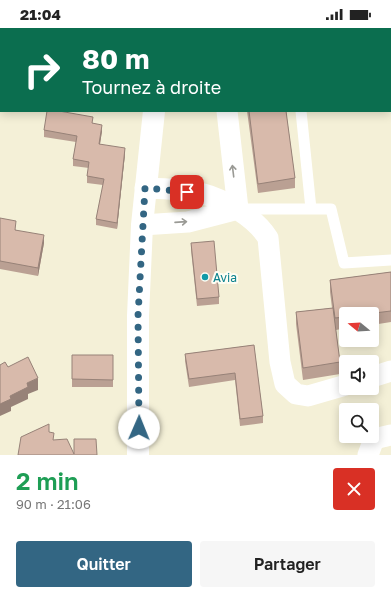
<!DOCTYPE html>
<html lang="fr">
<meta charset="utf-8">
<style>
:root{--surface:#fff;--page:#f6f6f6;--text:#222;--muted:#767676;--accent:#336683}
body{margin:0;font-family:"Golos Text",sans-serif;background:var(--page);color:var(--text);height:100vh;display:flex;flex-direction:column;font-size:15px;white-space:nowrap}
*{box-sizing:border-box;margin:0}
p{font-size:13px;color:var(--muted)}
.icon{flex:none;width:22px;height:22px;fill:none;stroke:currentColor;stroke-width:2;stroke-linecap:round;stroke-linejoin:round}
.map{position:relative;height:427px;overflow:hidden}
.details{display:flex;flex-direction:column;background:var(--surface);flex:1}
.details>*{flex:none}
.top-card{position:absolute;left:0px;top:0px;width:391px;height:84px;box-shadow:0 2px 10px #0003;background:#0b6e4f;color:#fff;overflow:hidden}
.needle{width:26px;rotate:288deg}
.controls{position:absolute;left:339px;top:279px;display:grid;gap:8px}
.controls a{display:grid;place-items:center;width:40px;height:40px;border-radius:4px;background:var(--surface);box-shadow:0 2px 10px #0003;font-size:20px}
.pin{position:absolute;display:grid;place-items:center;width:34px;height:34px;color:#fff;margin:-17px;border-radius:8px;box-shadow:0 2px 6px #0006}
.me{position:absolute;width:44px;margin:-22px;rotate:1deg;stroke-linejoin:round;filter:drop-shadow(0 0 3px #0008)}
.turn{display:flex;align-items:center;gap:14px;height:84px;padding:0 16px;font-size:18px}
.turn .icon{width:52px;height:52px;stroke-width:2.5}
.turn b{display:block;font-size:28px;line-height:34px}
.round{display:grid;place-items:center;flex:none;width:42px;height:42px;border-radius:4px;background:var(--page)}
.head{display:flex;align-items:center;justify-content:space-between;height:68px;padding:0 16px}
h1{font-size:24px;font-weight:600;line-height:30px;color:#1e9e55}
.action{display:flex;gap:8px;margin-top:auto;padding:8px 16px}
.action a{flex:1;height:46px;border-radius:4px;background:var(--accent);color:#fff;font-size:16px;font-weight:600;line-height:46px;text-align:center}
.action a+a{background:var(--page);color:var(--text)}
.status{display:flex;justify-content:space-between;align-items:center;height:28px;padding:0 20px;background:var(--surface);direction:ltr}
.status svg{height:11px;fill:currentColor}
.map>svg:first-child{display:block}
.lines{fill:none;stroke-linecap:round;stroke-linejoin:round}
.service{stroke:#fff;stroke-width:11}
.minor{stroke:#fff;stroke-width:21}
.secondary{stroke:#fff;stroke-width:22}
.wall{fill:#baa093}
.shaded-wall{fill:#978278}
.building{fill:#d8baab;stroke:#978278}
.oneway{stroke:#9a9a95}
.route{stroke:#336683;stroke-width:7;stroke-dasharray:0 12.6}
.culture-dot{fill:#0f9aa8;stroke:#fefdf3;stroke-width:1.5}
.labels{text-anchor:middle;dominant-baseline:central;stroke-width:4;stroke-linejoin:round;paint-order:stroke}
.culture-label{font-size:12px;fill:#0d838f;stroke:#fefdf3;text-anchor:start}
</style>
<div class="status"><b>21:04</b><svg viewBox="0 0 49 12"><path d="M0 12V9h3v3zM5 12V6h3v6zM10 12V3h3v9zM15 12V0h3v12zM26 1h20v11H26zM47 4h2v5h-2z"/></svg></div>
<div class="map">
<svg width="391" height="427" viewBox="0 0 391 427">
<rect width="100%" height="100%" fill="#f4f0d7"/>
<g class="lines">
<path class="service" d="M297,1v-1
M301,83l10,98
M240,181h91l13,54 47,-3"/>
<path class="minor" d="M220,0v1
M0,63l1,1
M227,83l11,98
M145,160c17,1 38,1 55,5 24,6 55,24 68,45l12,124 5,22 11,10 12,2 38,-11
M142,197l46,-3 50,-13
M372,349l19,-6
M368,427l6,-16 17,-4"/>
<path class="secondary" d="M162,1v-1
M138,427v-139l4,-91 12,-114"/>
</g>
<path class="wall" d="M390,29h1v50h-1z
M247,83h39l9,67v10l-37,5z
M93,95l9,8 -2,13 25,10 -8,75 -21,-4v-6l7,-34 -16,-2v-7l2,-8 -16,-2v-7l3,-17 -32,-5v-7z
M0,190l16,12 28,13 -6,33 -38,-7z
M191,215l28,54v7l-22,2 -6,-56z
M391,244v50l-19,3v-11h-26v14l-10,2 4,32v12l-37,6 -7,-56v-12l36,-4 -2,-16v-12z
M254,317l9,71v7l-23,3 -5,-46 -46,7 -4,-26v-7z
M72,327h41v32h-41z"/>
<path class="shaded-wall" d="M102,97v6l-3,19v-6z
M125,120v6l-8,75v-6z
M44,207v8l-6,33v-8z
M38,350v12l-10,4v5l-17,8v4l-11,5v-12l10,-8 17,-13z"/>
<path class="building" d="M111,0h25v1h-25z
M238,0h37v1h-37z
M390,29h1v38h-1z
M47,83h12l34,6 -1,6 10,2 -3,19 26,4 -8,75 -21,-4 8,-40 -17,-3 2,-14 -16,-3 4,-23 -33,-6z
M249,83h37l9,67 -37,6z
M0,190l16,3 -1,9 29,5 -6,33 -38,-7z
M214,213l5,56 -22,2 -6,-56z
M391,244v39l-25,3h-20v3l-11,1 -5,-38z
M333,280l7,54 -37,6 -7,-56z
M254,317l9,71 -23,3 -5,-46 -46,6 -4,-25z
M72,327h41v25l-41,-1z
M28,329l10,21 -11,5 1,4 -18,9 1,3 -11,5v-39l5,-3 3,5z
M49,396v8l5,1 -1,7 14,-1 7,15v-15h22l1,16h-79l3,-18z"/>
<defs><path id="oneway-shaft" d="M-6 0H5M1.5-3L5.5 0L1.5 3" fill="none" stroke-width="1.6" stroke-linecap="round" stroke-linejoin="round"/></defs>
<g class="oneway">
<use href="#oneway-shaft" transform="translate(233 143) rotate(-97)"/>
<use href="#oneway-shaft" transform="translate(181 194) rotate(-4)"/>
</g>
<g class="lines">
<path class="route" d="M139,400l-1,-112 7,-128 42,4"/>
</g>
<circle class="culture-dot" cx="205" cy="249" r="4"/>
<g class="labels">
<g class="culture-label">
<text x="213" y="249">Avia</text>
</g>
</g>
</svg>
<div class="controls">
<a><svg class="needle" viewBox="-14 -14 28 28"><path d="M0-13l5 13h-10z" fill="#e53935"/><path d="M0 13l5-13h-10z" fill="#767676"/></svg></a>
<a><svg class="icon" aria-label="sound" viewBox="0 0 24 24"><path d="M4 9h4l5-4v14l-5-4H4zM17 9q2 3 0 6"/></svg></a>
<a><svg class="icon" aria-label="search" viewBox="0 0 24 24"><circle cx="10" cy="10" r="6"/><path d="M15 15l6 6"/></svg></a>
</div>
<div class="pin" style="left:187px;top:164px;background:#d93025"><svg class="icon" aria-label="arrive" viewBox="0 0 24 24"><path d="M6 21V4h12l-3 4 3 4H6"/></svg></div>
<svg class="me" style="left:139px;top:400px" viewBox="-20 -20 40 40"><circle r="19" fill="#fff"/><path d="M0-13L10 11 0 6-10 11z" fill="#336683"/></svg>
<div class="top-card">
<div class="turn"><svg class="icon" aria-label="right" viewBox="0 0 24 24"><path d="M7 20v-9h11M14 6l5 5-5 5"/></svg><div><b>80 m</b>Tournez à droite</div></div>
</div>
</div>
<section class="details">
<div class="head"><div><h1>2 min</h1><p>90 m · 21:06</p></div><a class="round" style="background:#d93025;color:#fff"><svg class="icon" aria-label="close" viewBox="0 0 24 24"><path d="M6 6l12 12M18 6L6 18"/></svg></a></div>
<div class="action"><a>Quitter</a><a>Partager</a></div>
</section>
